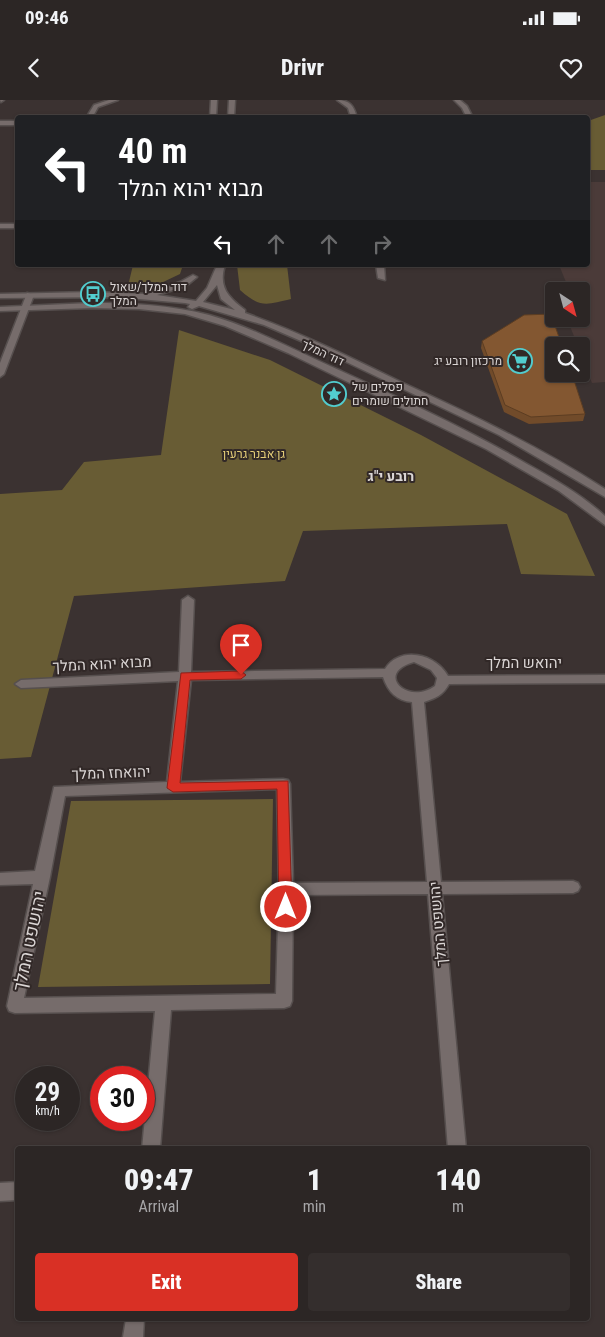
<!DOCTYPE html>
<meta charset="utf-8">
<style>
:root{--surface:#2c2625;--page:#342e2d;--text:#f1f3f6;--muted:#a6a5a7;--line:#484342;--accent:#d93025}
body{margin:0;font-family:"Roboto Condensed",Heebo,sans-serif;background:var(--page);color:var(--text);height:100vh;display:flex;flex-direction:column;font-size:19px;white-space:nowrap}
*{box-sizing:border-box;margin:0}
p{font-size:16px;color:var(--muted)}
.icon{flex:none;width:28px;height:28px;fill:none;stroke:currentColor;stroke-width:2;stroke-linecap:round;stroke-linejoin:round}
.map{position:relative;flex:1;overflow:hidden}
.sheet{position:absolute;left:15px;top:1046px;width:575px;height:175px;display:flex;flex-direction:column;background:var(--surface);border-radius:5px;box-shadow:0 1px 4px #0004,0 0 0 1px var(--line)}
.sheet>*{flex:none}
.top-card{position:absolute;left:15px;top:15px;width:575px;height:152px;border-radius:5px;box-shadow:0 1px 4px #0004,0 0 0 1px var(--line);background:#202124;color:#fff;overflow:hidden}
.needle{width:32px;rotate:144deg}
.controls{position:absolute;left:545px;top:182px;display:grid;gap:10px}
.controls a{display:grid;place-items:center;width:45px;height:45px;border-radius:5px;background:var(--surface);box-shadow:0 1px 4px #0004,0 0 0 1px var(--line);font-size:25px}
.speed{position:absolute;left:15px;top:966px;display:flex;gap:10px;font-size:25px;font-weight:700;text-align:center}
.speed>*{display:grid;place-content:center;width:65px;height:65px;border-radius:50%;background:var(--surface);box-shadow:0 1px 4px #0004,0 0 0 1px var(--line);line-height:1}
.speed small{font-size:12px;font-weight:400}
.speed .limit{border:8px solid #d22;background:#fff;color:#111}
.pin{position:absolute;display:grid;place-items:center;width:42px;height:42px;color:#fff;margin:-51px -21px;border-radius:50% 50% 50% 0;rotate:-45deg;box-shadow:0 0 5px #0007}
.pin .icon{rotate:45deg}
.me{position:absolute;width:55px;margin:-28px;rotate:0deg;stroke-linejoin:round;filter:drop-shadow(0 0 4px #0008)}
.turn{display:flex;align-items:center;gap:18px;height:105px;padding:0 20px;font-size:22px}
.turn .icon{width:65px;height:65px;stroke-width:2.5}
.turn b{display:block;font-size:35px;line-height:42px}
.lanes{display:flex;align-items:center;height:48px;padding:0 20px;background:#0003;justify-content:center;gap:25px;direction:ltr}
.lanes .off{opacity:.35}
.eta{display:flex;justify-content:space-evenly;align-items:center;height:85px;text-align:center}
.eta b{font-size:30px;font-weight:800;line-height:35px}
.primary-button{display:flex;gap:10px;margin-top:auto;padding:10px 20px}
.primary-button a{flex:1;height:58px;border-radius:5px;background:var(--accent);color:#fff;font-size:20px;font-weight:800;line-height:58px;text-align:center}
.primary-button a+a{background:var(--page);color:var(--text)}
.status{display:flex;justify-content:space-between;align-items:center;height:35px;padding:0 25px;background:var(--surface);direction:ltr}
.status svg{height:14px;fill:currentColor}
header{display:flex;justify-content:space-between;align-items:center;height:65px;padding:0 20px;background:var(--surface);font-size:22px;font-weight:800}
.map>svg:first-child{display:block}
.built{fill:#4b3b39}
.green{fill:#685c34}
.lines{fill:none;stroke-linecap:round;stroke-linejoin:round}
.minor-casing{stroke:#564f4e;stroke-width:3}
.tertiary-casing{stroke:#564f4e;stroke-width:3}
.minor{fill:#766c6b;fill-rule:evenodd}
.tertiary{fill:#766c6b;fill-rule:evenodd}
.wall{fill:#714b2a}
.building{fill:#835731;stroke:#5c3d22}
.route{fill:#d93025;stroke:#8d1f18}
.labels{text-anchor:middle;dominant-baseline:central;stroke-width:4;stroke-linejoin:round;paint-order:stroke}
.far-poi-label{font-size:12px;fill:#dbd6d5;stroke:#312827;text-anchor:start}
.far-street-label{font-size:12px;fill:#dbd6d5;stroke:#312827}
.far-park-label{font-size:12px;fill:#e4cc77;stroke:#312827}
.far-neighbourhood-label{font-size:14px;font-weight:bold;fill:#dbd6d5;stroke:#312827}
.street-label{font-size:15px;fill:#dbd6d5;stroke:#312827}
.near-street-label{font-size:18px;fill:#dbd6d5;stroke:#312827}
</style>
<div class="status"><b>09:46</b><svg viewBox="0 0 49 12"><path d="M0 12V9h3v3zM5 12V6h3v6zM10 12V3h3v9zM15 12V0h3v12zM26 1h20v11H26zM47 4h2v5h-2z"/></svg></div>
<header><svg class="icon" aria-label="back" viewBox="0 0 24 24"><path d="M15 5l-7 7 7 7"/></svg>Drivr<svg class="icon" aria-label="heart" viewBox="0 0 24 24"><path d="M12 20l-8-8c-3-5 5-10 8-4 3-6 11-1 8 4z"/></svg></header>
<div class="map">
<svg width="605" height="1237" viewBox="0 0 605 1237">
<rect width="100%" height="100%" fill="#3b3231"/>
<path class="built" d="M588,82h17v200l-13,1 -11,-28v-9h-3l-11,-27h14v-28h-21l8,-4 -9,-22h29z"/>
<path class="green" d="M605,15v55h-17v-49z
M133,165h50l-3,9 -19,9 -33,3z
M237,165h50l4,34c-25,6 -31,9 -51,-9z
M179,230l91,30 151,75 146,79 28,62 -74,-2 -14,-50 -204,7 -18,50 -211,15 -43,161 -31,2v-265l62,-4 22,-28 77,-7z
M273,699l-3,185 -232,3 33,-186z"/>
<g class="lines">
<defs>
<path id="minor" d="M0,0h4l-3,2z
M109,0h9l-20,7 -6,11h-6l8,-13z
M337,0c13,0 17,6 20,18h-6l-3,-10z
M454,0h6l7,6 6,12h-6l-5,-10z
M0,21h18v4h-18z
M0,124h18v4h-18z
M376,165h8l1,15 -7,-2z
M27,193l7,2 -30,79 -4,3v-14z
M188,496l6,4 -3,72 194,-3c15,-24 51,-15 63,7l157,-1v8l-156,1c-6,11 -13,14 -25,18l17,180 132,-1 5,2 2,4 -2,4 -5,2 -131,1 24,255h-18l-20,-255 -135,1 -1,106 -2,5 -6,2 -113,2 -11,139h-18l13,-138 -140,2 -6,-2 -2,-5 26,-122 -33,1v-12l35,-2 19,-84 113,-5 11,-101 -157,7 -6,-4 6,-4 158,-8 3,-72zM414,562l17,8 6,8 -2,8c-28,20 -61,-13 -21,-24zM383,577c5,15 14,24 29,25l15,180 -134,1 -3,-99 -2,-4 -5,-1 -103,3 11,-102zM277,689l2,100 -3,105 -252,4 26,-121 15,-81z
M18,1082v18l-18,1v-18z
M126,1219h18l-1,18h-20z"/>
<path id="tertiary" d="M211,0h6l-1,18h-6z
M229,0h6l-1,18h-6z
M217,165h8c-7,22 3,32 20,45v3c54,19 105,44 156,69 70,32 139,65 204,107v8l-106,-62 -184,-88 -51,-22 -65,-19 -7,3 -4,-2 2,-3 -5,-1 -69,-6 -116,1v-4l93,-2 55,2 32,-12 13,-7 4,2 -11,9 -29,9 39,6 11,-13zM217,185l4,14 14,11 -32,-8z
M92,203c40,0 78,2 117,12 46,13 88,37 132,56 63,29 126,58 186,93 27,15 55,31 78,52v9l-46,-34 -73,-42 -198,-96 -63,-27 -40,-12 -46,-5 -47,-1 -92,3v-4z"/>
</defs>
<use href="#minor" class="minor-casing"/>
<use href="#tertiary" class="tertiary-casing"/>
<use href="#minor" class="minor"/>
<use href="#tertiary" class="tertiary"/>
</g>
<path class="wall" d="M482,241l103,73 -2,7 -54,3 -25,-12 -23,-64z"/>
<path class="building" d="M551,214l11,32h-8v28h18l13,40 -54,3 -26,-12 -23,-64 42,-26z"/>
<path class="route" d="M241,571l5,4 -5,4 -51,1 -10,103 108,-2 4,126 -2,4 -4,2 -5,-2 -2,-4 -2,-118 -104,3 -6,-4 14,-115z"/>
<defs>
<symbol id="bus-ring" viewBox="-11 -11 22 22"><circle r="9.5" fill="#312827" stroke="#52cdcf" stroke-width="1.5"/><path d="M-5-6H5V4H4V6H2V4H-2V6H-4V4H-5ZM-3.5-4V0h7V-4ZM-3.5 1.2v1.5H-2V1.2ZM2 1.2v1.5H3.5V1.2Z" fill="#52cdcf"/></symbol>
<symbol id="supermarket-ring" viewBox="-11 -11 22 22"><circle r="9.5" fill="#312827" stroke="#52cdcf" stroke-width="1.5"/><path d="M-6-5.5h2.5l.6 2H6L4.5 2H-2.5L-4.4-4H-6ZM-1.5 3.2a1.3 1.3 0 1 0 .1 0ZM3 3.2a1.3 1.3 0 1 0 .1 0Z" fill="#52cdcf"/></symbol>
<symbol id="sight-ring" viewBox="-11 -11 22 22"><circle r="9.5" fill="#312827" stroke="#52cdcf" stroke-width="1.5"/><path d="M0-6L1.8-2.2L6-1.7L2.9 1.2L3.7 5.4L0 3.3L-3.7 5.4L-2.9 1.2L-6-1.7L-1.8-2.2Z" fill="#52cdcf"/></symbol>
</defs>
<g fill-rule="evenodd">
<use href="#bus-ring" x="79" y="180" width="28" height="28"/>
<use href="#supermarket-ring" x="506" y="247" width="28" height="28"/>
<use href="#sight-ring" x="320" y="280" width="28" height="28"/>
</g>
<g class="labels">
<g class="far-poi-label">
<text x="110" y="187">דוד המלך/שאול<tspan x="110" dy="14">המלך</tspan></text>
<text x="502" y="261" text-anchor="end">מרכזון רובע יג</text>
<text x="352" y="287">פסלים של<tspan x="352" dy="14">חתולים שומרים</tspan></text>
</g>
<g class="far-street-label">
<text transform="translate(323 253) rotate(25)">דוד המלך</text>
</g>
<g class="far-park-label">
<text x="254" y="354">גן אבנר גרעין</text>
</g>
<g class="far-neighbourhood-label">
<text x="391" y="376">רובע י"ג</text>
</g>
<g class="street-label">
<text x="524" y="563">יהואש המלך</text>
<text transform="translate(102 564) rotate(-3)">מבוא יהוא המלך</text>
<text transform="translate(111 673) rotate(-2)">יהואחז המלך</text>
<text transform="translate(438 824) rotate(-95)">יהושפט המלך</text>
</g>
<g class="near-street-label">
<text transform="translate(29 841) rotate(-78)">יהושפט המלך</text>
</g>
</g>
</svg>
<div class="controls">
<a><svg class="needle" viewBox="-14 -14 28 28"><path d="M0-13l5 13h-10z" fill="#e53935"/><path d="M0 13l5-13h-10z" fill="#a6a5a7"/></svg></a>
<a><svg class="icon" aria-label="search" viewBox="0 0 24 24"><circle cx="10" cy="10" r="6"/><path d="M15 15l6 6"/></svg></a>
</div>
<div class="speed"><div>29<small>km/h</small></div><div class="limit">30</div></div>
<div class="pin" style="left:241px;top:575px;background:#d93025"><svg class="icon" aria-label="arrive" viewBox="0 0 24 24"><path d="M6 21V4h12l-3 4 3 4H6"/></svg></div>
<svg class="me" style="left:286px;top:807px" viewBox="-20 -20 40 40"><circle r="17" fill="#d93025" stroke="#fff" stroke-width="3"/><path d="M0-11L8 9 0 5-8 9z" fill="#fff"/></svg>
<div class="top-card">
<div class="turn"><svg class="icon" aria-label="left" viewBox="0 0 24 24"><path d="M17 20v-9H6M10 6l-5 5 5 5"/></svg><div><b>40 m</b>מבוא יהוא המלך</div></div>
<div class="lanes"><svg class="icon" aria-label="left" viewBox="0 0 24 24"><path d="M17 20v-9H6M10 6l-5 5 5 5"/></svg><svg class="icon off" aria-label="ahead" viewBox="0 0 24 24"><path d="M12 20V5M6 11l6-6 6 6"/></svg><svg class="icon off" aria-label="ahead" viewBox="0 0 24 24"><path d="M12 20V5M6 11l6-6 6 6"/></svg><svg class="icon off" aria-label="right" viewBox="0 0 24 24"><path d="M7 20v-9h11M14 6l5 5-5 5"/></svg></div>
</div>
<section class="sheet">
<div class="eta">
<div><b>09:47</b><p>Arrival</p></div>
<div><b>1</b><p>min</p></div>
<div><b>140</b><p>m</p></div>
</div>
<div class="primary-button"><a>Exit</a><a>Share</a></div>
</section>
</div>
